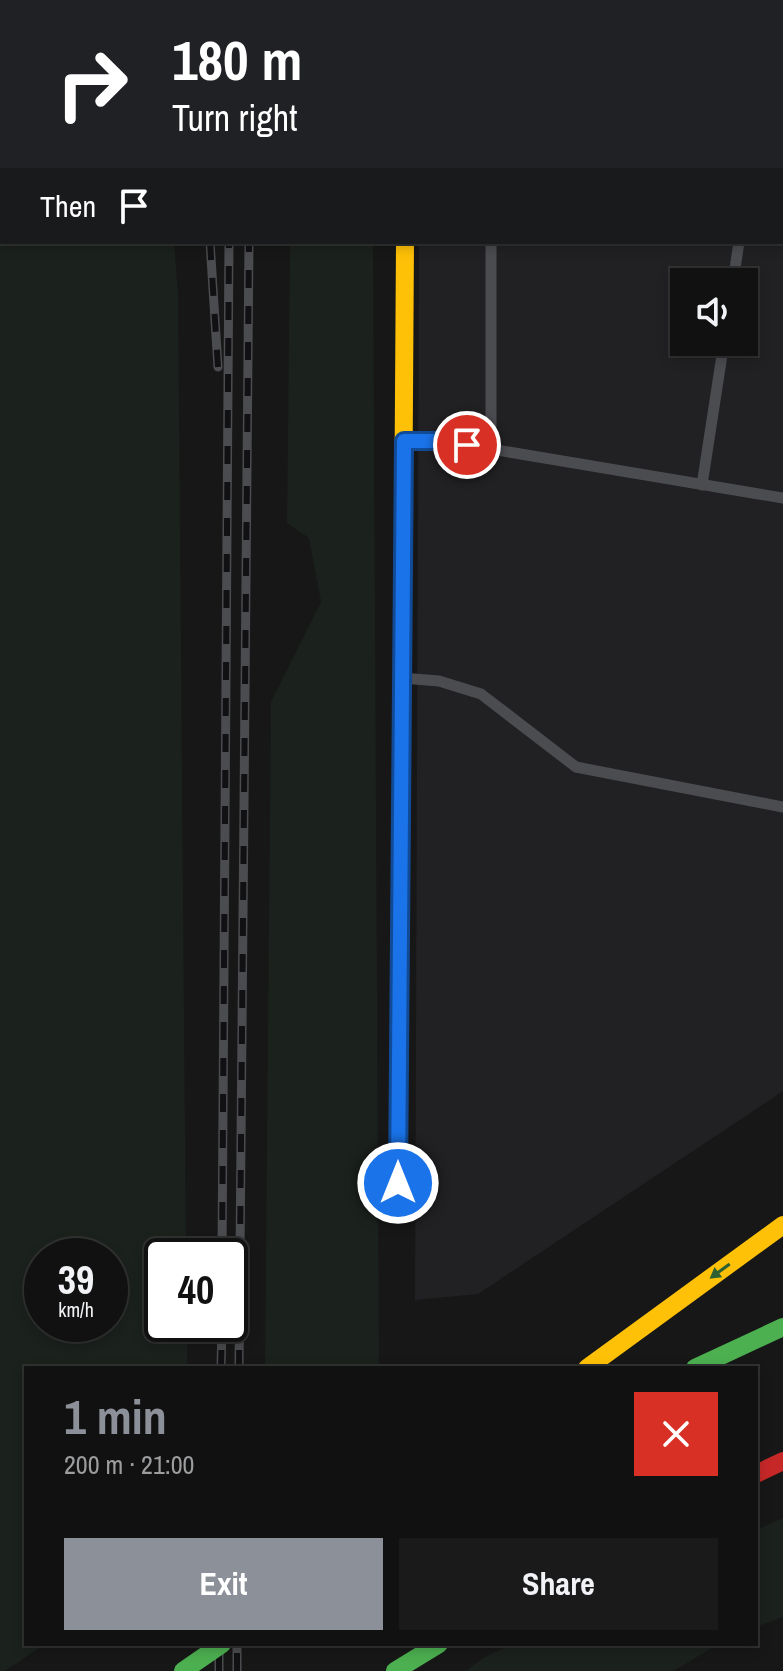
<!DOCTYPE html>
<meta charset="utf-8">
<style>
:root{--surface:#111;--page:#1a1a1a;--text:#f1f3f6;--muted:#9c9d9f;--line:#303131;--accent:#8c9099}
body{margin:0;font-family:"Archivo Narrow",sans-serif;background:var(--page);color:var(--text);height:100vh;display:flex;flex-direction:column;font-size:30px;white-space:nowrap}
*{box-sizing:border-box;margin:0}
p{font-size:26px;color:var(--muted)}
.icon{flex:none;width:44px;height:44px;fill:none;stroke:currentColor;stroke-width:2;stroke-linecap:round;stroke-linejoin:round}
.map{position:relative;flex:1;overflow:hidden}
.panel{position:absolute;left:24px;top:1366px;width:734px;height:280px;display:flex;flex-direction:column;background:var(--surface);border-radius:0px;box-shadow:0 4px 12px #0003,0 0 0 2px var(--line)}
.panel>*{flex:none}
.guide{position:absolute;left:0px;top:0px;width:784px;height:244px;box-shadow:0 4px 12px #0003,0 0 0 2px var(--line);background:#202124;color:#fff;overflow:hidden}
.controls{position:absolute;left:670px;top:268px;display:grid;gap:16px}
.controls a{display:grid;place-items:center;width:88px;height:88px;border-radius:0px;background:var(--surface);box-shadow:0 4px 12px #0003,0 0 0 2px var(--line);font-size:40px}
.speed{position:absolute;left:24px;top:1238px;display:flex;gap:16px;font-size:40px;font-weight:700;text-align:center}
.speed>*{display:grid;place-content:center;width:104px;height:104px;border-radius:50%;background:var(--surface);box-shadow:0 4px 12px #0003,0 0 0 2px var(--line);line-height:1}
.speed small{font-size:20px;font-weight:400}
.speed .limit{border:4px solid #111;border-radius:12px;background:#fff;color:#111}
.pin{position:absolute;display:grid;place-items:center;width:68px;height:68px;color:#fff;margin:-34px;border:4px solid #fff;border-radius:50%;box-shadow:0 2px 8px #0007}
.me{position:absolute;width:88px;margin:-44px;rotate:0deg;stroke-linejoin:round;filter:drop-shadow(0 0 6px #0008)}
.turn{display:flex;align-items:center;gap:28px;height:168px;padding:0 40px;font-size:36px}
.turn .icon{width:104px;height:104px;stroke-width:2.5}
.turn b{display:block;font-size:56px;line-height:68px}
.then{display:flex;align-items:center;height:76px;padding:0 40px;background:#0003;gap:16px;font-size:30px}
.round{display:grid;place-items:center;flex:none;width:84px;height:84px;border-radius:0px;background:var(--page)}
.head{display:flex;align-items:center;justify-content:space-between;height:136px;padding:0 40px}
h1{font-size:48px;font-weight:700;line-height:60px;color:var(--accent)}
.primary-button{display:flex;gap:16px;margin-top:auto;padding:16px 40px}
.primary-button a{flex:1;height:92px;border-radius:0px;background:var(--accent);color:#fff;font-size:32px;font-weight:700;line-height:92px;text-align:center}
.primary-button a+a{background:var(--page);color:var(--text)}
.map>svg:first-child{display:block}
.built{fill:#212124;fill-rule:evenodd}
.green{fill:#1b211c;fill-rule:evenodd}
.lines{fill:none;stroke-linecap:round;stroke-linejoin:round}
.lane{stroke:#4b4c50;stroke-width:11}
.street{stroke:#4b4c50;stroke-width:22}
.fast{stroke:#4caf50;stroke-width:18}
.slow{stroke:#ffc107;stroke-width:18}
.jam{stroke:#c62828;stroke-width:18}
.rail-casing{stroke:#4b4c4f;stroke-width:9}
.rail{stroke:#111113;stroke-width:6;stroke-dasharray:18;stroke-linecap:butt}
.fast-bridge{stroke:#4caf50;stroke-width:18}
.oneway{fill:#2e6032}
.route-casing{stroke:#114b97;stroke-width:20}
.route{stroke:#1a73e8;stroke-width:14}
</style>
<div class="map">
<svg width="783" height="1671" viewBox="0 0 783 1671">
<rect width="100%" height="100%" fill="#171717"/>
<path class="built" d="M420,0h363v1091l-305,203 -63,6 4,-1058h363v-240zM684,282h60v60h-60z"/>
<path class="green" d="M0,0l132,2h-130v240h172l4,51 8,963h-24v68h25v44h-161v276h19l-40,27h-5zM42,1256h68v68h-68z
M290,242h83l6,1126h-114l6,-666 50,-100 -12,-64 -22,-15z
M783,1518v99l-27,10v-97z
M512,1644h207l-46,27h-207l17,-13z"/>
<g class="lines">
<path class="lane" d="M687,2l1,-2
M491,242v207
M733,282l6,-40
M405,441h38l340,57
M702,485l22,-143
M402,678l37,3 42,13 95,73 207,40"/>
<path class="street" d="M407,2v-2"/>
<path class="fast" d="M398,1214l5,-669
M695,1368l88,-41
M395,1671l44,-27"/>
<path class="slow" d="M403,545l2,-303
M587,1368l196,-143"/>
<path class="jam" d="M756,1474l27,-13"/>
<defs>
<path id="rail" d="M171,0v2
M231,2v-2
M253,2v-2
M210,242l8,125
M222,1256l7,-1014
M221,1368l1,-44
M239,1368l10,-1126
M219,1671v-27
M237,1671v-27"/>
</defs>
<use href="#rail" class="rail-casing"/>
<use href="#rail" class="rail"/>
<path class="fast-bridge" d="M183,1671l39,-27"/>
</g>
<defs><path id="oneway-solid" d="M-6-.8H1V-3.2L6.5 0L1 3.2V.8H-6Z" transform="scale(2)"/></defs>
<use class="oneway" href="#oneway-solid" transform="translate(720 1271) rotate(144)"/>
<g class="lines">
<defs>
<path id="route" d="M398,1183l6,-742h39l24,4"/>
</defs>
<use href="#route" class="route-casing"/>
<use href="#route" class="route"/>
</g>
</svg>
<div class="controls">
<a><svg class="icon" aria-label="sound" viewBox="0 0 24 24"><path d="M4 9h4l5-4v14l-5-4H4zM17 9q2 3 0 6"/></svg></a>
</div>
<div class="speed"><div>39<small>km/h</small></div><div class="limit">40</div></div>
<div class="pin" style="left:467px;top:445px;background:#d93025"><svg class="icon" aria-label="arrive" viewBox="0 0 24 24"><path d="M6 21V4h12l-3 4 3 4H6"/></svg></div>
<svg class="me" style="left:398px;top:1183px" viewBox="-20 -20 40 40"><circle r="17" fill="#1a73e8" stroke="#fff" stroke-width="3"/><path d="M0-11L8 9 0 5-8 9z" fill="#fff"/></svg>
<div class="guide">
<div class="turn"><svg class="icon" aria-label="right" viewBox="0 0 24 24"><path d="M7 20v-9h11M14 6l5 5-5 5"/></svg><div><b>180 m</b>Turn right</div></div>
<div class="then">Then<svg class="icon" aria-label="arrive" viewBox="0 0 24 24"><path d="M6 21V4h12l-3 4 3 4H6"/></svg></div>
</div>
<section class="panel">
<div class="head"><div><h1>1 min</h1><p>200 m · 21:00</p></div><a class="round" style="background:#d93025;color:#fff"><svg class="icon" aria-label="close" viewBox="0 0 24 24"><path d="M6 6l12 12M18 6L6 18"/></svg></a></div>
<div class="primary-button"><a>Exit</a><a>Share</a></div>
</section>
</div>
